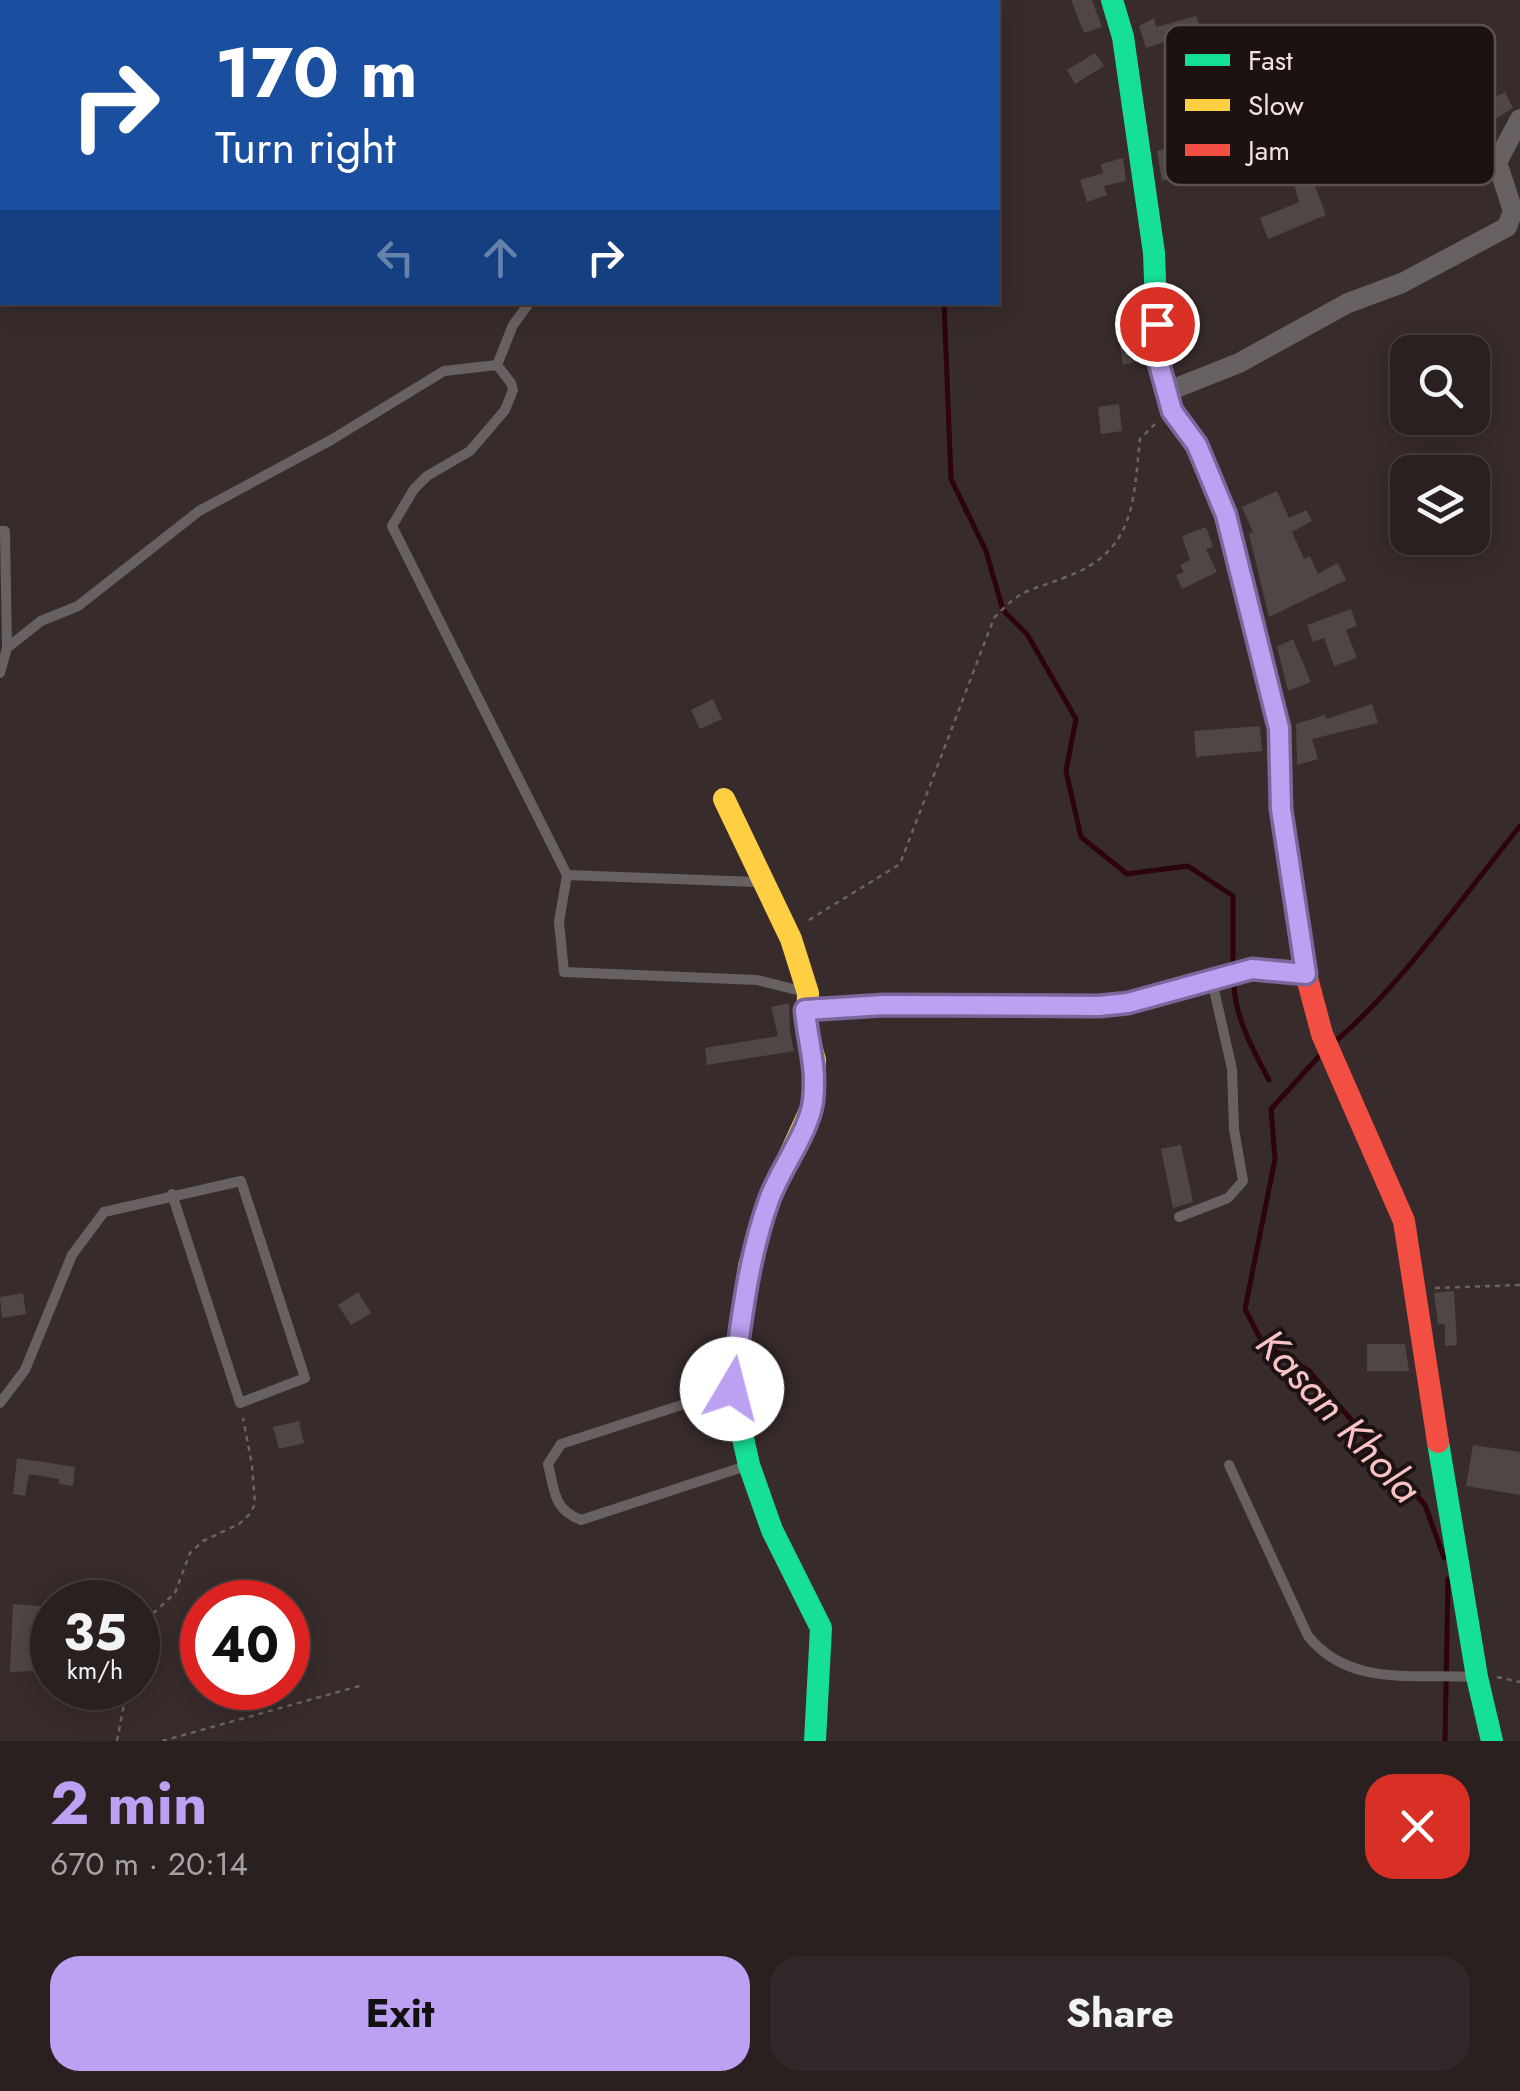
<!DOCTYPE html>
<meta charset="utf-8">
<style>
:root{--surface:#2a2020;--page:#322829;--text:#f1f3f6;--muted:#a5a3a5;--line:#463e3e;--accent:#bca0f2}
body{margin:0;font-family:Jost,sans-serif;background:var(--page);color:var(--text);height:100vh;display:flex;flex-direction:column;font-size:38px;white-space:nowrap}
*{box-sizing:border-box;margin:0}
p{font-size:32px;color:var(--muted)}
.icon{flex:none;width:55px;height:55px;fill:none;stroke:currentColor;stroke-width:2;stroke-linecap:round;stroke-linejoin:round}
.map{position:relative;height:1741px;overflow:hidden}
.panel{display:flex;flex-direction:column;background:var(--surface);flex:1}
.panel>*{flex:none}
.top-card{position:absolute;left:0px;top:0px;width:1000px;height:305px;box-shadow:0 5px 25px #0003,0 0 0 2px var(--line);background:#1a4fa0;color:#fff;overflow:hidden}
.controls{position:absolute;left:1390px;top:335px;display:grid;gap:20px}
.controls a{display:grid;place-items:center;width:100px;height:100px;border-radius:20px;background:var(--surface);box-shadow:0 5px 25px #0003,0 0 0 2px var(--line);font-size:50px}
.speed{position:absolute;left:30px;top:1580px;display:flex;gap:20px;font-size:50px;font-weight:700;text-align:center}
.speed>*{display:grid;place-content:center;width:130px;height:130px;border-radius:50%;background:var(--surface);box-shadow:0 5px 25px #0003,0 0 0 2px var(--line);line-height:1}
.speed small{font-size:25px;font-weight:400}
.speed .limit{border:15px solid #d22;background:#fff;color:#111}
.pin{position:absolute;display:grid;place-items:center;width:85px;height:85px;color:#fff;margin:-42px;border:5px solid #fff;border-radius:50%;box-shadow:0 2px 10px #0007}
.me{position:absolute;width:110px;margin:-55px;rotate:8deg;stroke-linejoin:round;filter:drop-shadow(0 0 8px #0008)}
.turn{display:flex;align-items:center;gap:35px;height:210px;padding:0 50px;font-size:45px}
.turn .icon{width:130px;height:130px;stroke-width:2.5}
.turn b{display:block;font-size:70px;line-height:85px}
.lanes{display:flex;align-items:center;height:95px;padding:0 50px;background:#0003;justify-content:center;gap:50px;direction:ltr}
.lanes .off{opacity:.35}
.round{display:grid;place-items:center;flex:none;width:105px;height:105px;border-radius:30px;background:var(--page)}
.headline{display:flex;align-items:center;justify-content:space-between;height:170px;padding:0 50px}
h1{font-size:60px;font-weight:700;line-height:75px;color:var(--accent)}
.action{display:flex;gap:20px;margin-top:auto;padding:20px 50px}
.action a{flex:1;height:115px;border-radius:30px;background:var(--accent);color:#111;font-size:40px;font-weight:700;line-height:115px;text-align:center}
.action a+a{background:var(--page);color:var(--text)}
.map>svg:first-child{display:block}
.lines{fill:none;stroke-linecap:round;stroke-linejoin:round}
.stream{stroke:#2c0409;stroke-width:5}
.building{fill:#504646}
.path{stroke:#696363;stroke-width:2.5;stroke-dasharray:5 5;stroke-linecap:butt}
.lane{stroke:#686161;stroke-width:10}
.street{stroke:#686161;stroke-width:20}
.fast{stroke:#16e098;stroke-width:22}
.slow{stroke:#ffcf43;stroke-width:22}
.jam{stroke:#f24e42;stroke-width:22}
.route-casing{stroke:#7a689d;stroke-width:25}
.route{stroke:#bca0f2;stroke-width:18}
.labels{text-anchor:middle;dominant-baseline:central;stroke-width:8;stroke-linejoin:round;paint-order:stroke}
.water-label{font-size:42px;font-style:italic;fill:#f9c2c4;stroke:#1d1212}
.key{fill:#1d1212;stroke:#5d5050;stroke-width:2.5}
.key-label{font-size:28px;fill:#f2e1e1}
</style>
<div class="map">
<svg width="1520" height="1741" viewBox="0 0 1520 1741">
<rect width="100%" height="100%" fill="#382b2b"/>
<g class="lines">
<path class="stream" d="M986,0l3,2
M944,302l7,177 35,72 17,59 24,24 49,85 -10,52 15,66 46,37 61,-8 45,30v66
M1234,983c0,33 20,69 35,97
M1337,1040c66,-57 127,-145 183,-214
M1321,1054l-50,55 4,50 -30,150 18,35 45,26 117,135 19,53
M1445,1741l3,-162"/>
</g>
<path class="building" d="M1071,0h21l10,27 -18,6z
M1196,16l5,15 -55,17 -7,-22 15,-8 2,9z
M1095,53l9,13 -29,18 -8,-14z
M1480,55l10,15 -7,4 12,23 10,-5 8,16 -20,12 -5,-10 -18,9 -14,-29 -9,6 -10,-16z
M1176,146l7,29 -21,6 -5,-30z
M1123,158l3,23 -22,5 3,9 -20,7 -7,-22 23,-7 -2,-9z
M1309,171l17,44 -58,24 -8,-21 39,-16 -7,-26z
M1133,321l7,40 -17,4 -6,-41z
M1119,404l3,27 -21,3 -3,-27z
M1277,491l12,27 17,-8 6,11 -20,11 12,27 6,-3 8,18 20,-11 8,17 -77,37 -20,-83 4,-2 -11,-25z
M1206,527l7,20 -7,2 11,23 -35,17 -6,-14 8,-3 -4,-7 10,-5 -8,-24z
M1351,609l6,17 -11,4 11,28 -23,8 -10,-28 -11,4 -6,-17z
M1293,639l18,43 -23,9 -11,-44z
M713,699l9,20 -22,10 -9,-19z
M1372,704l6,19 -66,16 6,20 -21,6 -1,-41 29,-9 1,4z
M1260,726l2,25 -66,6 -2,-26z
M789,1003l1,29 4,19 -87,14 -2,-17 73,-12 -7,-29z
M1181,1145l12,57 -20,6 -12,-59z
M1454,1291l3,54 -12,1v-22h-7l-4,-31z
M358,1292l13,21 -20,12 -13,-20z
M23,1293l3,21 -24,4 -2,-21z
M1367,1344h38l4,27h-42z
M299,1421l5,22 -25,6 -6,-22z
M1473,1445l47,7v43l-54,-9z
M17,1458l58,9 -2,19 -14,-2v-5l-30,-5 -4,22 -12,-2z
M13,1604l28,2 -2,29h-3v36l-26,1z"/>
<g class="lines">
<path class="path" d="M809,920l91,-56 94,-246c29,-31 34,-26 72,-41 70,-26 67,-75 74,-138l15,-15
M1435,1288l85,-3
M138,1639l9,-20 28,-26 15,-40 13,-12 36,-17 11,-10 5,-10 -3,-39 -9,-47
M1497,1677l23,5
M117,1741l10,-53
M162,1741l201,-56"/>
<path class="lane" d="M530,302l-17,23 -16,40 14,18 2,7 -8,20 -35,41 -43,25 -13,13 -22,37 175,349
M0,531h5l2,117 -7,25
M7,648l34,-27 37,-15 121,-95 132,-71 113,-69 53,-6
M757,882l-190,-7 -8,47 5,50 193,8 44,11
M1179,1217l49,-19 15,-17 -9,-52 -2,-60 -20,-88
M731,1389l-170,55 -13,20c7,28 5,45 33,56l165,-54
M0,1403l25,-33 47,-115 32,-43 137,-31 64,197 -65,25 -68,-209
M1229,1465l79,171c42,52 106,37 167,41"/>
<path class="street" d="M1166,392l73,-29 109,-60 54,-20 105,-56 6,-16 -16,-49 23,-43"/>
<path class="fast" d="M1112,0l11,37 31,216 4,107 14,51 25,34 29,70 53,214 2,80 6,38
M805,1010l79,-5 215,1 29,-3 124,-34 54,5
M743,1308l-11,81 17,76 23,65 49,98 -6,113
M1438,1442l39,235 15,64"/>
<path class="slow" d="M724,799l67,140 17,54 -1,39 8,28 -3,46 -42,92 -21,68 -6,42"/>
<path class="jam" d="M1287,847l19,127 16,60 82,187 34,221"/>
</g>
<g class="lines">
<defs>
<path id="route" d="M732,1389c9,-64 15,-128 37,-189 11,-31 40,-68 44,-99 4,-37 -5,-56 -8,-91l79,-5 215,1 29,-3 124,-34 54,5 -25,-165 -2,-81 -53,-213 -29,-70 -25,-34 -14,-51 -1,-36"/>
</defs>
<use href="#route" class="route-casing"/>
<use href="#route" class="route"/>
</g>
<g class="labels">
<g class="water-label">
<text transform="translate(1339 1416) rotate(47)">Kasan Khola</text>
</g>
</g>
<rect x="1165" y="25" width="330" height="160" rx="15" class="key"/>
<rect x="1185" y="54" width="45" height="12" fill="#16e098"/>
<rect x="1185" y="99" width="45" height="12" fill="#ffcf43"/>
<rect x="1185" y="144" width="45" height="12" fill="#f24e42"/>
<g class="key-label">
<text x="1248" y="70">Fast</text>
<text x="1248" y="115">Slow</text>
<text x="1248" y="160">Jam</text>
</g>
</svg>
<div class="controls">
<a><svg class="icon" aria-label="search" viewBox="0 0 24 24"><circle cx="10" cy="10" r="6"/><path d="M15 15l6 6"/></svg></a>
<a><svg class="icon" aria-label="layers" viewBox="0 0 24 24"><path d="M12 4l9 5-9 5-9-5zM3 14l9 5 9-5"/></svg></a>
</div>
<div class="speed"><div>35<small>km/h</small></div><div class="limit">40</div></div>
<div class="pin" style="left:1157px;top:324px;background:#d93025"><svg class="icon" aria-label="arrive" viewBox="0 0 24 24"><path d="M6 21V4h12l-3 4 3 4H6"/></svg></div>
<svg class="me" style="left:732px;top:1389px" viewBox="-20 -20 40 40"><circle r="19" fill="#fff"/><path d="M0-13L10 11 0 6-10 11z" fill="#bca0f2"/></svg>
<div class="top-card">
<div class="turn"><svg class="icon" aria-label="right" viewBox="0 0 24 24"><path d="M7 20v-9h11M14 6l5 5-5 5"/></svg><div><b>170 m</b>Turn right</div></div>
<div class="lanes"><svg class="icon off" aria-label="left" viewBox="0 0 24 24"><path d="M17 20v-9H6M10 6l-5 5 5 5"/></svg><svg class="icon off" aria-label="ahead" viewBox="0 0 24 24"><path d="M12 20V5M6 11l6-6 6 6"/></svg><svg class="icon" aria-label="right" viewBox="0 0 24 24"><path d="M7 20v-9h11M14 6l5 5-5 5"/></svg></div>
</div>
</div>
<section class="panel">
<div class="headline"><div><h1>2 min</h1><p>670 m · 20:14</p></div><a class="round" style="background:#d93025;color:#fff"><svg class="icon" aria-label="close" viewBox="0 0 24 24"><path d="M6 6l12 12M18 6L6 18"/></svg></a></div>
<div class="action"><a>Exit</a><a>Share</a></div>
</section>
